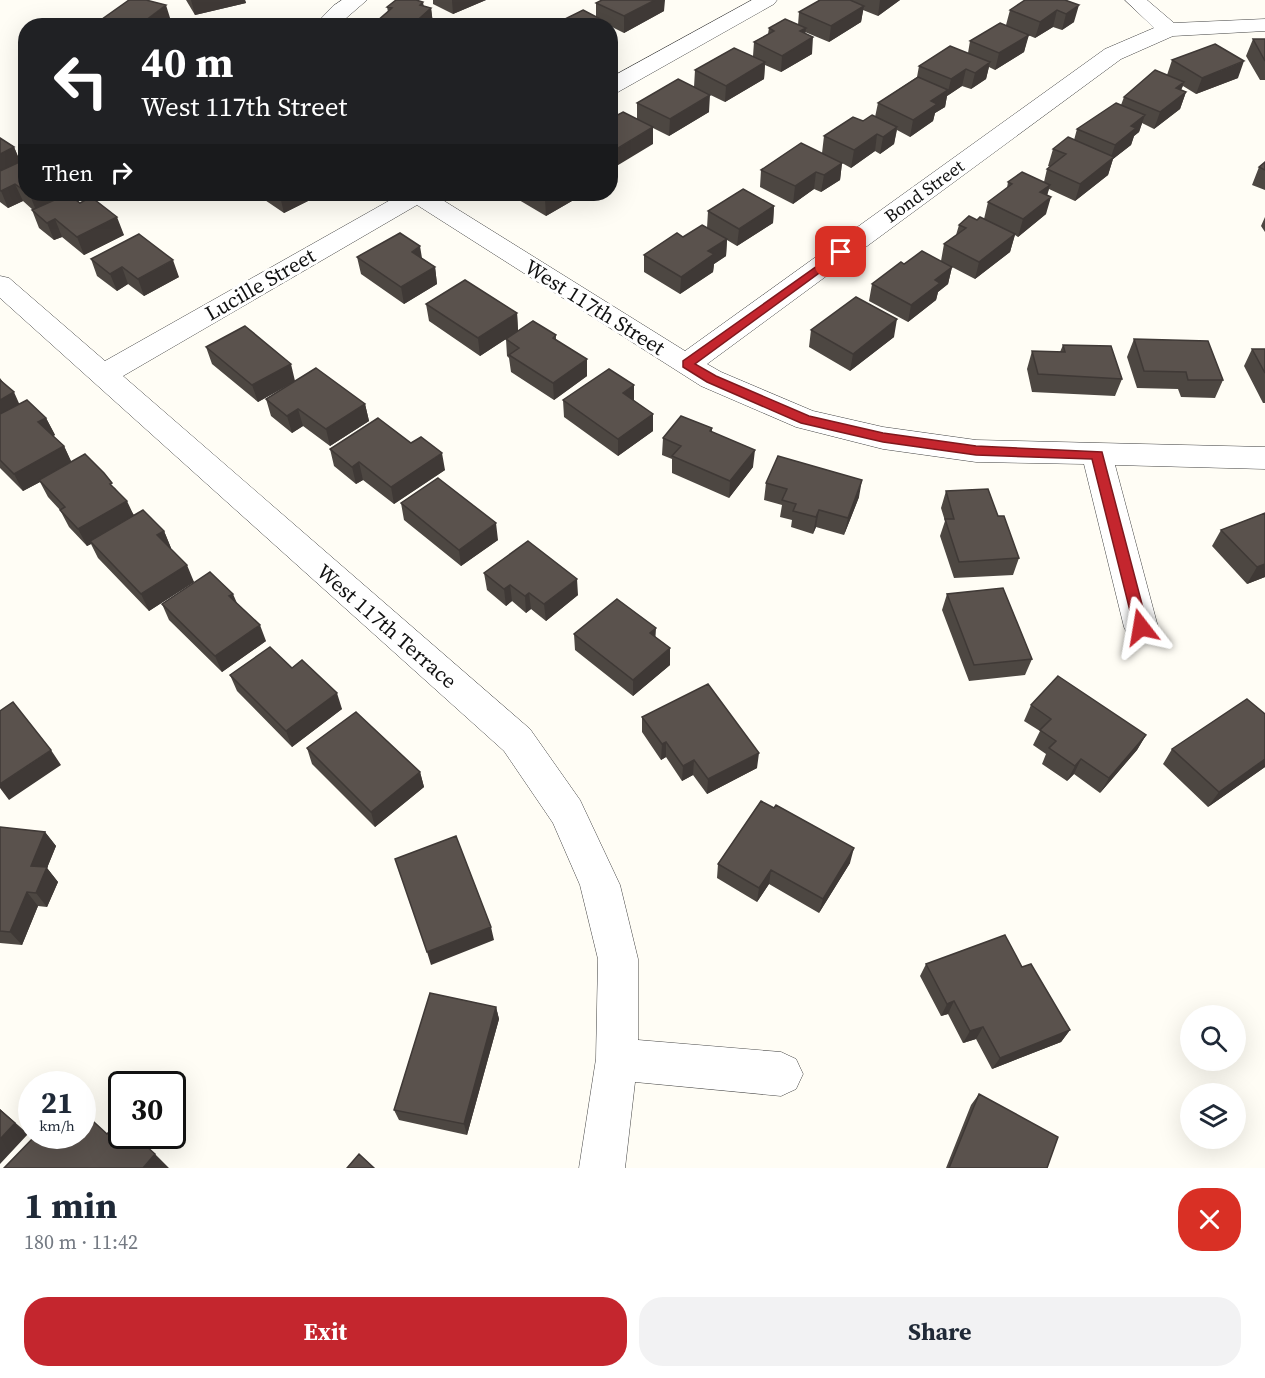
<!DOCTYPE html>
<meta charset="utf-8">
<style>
:root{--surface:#fff;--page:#f2f2f3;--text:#1f2937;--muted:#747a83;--accent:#c4262e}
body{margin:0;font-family:"Source Serif 4",serif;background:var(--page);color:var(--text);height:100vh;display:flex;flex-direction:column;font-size:22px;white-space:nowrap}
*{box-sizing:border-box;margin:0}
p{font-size:20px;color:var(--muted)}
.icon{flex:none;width:33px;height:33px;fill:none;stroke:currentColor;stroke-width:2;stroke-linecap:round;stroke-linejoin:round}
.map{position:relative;height:1168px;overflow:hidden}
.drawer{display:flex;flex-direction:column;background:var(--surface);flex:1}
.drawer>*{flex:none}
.top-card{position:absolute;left:18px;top:18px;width:600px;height:183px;border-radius:24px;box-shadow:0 6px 24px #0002;background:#202124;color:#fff;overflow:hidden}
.buttons{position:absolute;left:1180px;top:1005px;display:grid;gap:12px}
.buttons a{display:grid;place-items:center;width:66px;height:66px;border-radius:50%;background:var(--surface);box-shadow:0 6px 24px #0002;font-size:30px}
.speed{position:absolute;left:18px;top:1071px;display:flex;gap:12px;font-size:30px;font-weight:700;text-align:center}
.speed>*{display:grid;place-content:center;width:78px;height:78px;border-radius:50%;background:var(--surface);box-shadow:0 6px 24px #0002;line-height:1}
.speed small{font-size:15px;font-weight:400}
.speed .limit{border:3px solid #111;border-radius:9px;background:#fff;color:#111}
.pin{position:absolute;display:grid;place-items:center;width:51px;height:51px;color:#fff;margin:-26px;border-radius:12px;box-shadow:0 3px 9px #0006}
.me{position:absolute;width:66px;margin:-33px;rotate:346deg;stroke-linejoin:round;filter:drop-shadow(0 0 4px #0008)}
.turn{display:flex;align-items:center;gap:21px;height:126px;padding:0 24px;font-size:27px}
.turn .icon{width:78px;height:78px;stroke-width:2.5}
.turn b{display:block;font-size:42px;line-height:51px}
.then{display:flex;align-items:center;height:57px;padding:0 24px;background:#0003;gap:12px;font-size:22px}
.round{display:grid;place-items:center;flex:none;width:63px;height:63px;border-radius:24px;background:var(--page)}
.summary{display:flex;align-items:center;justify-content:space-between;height:102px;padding:0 24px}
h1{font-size:36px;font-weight:700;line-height:45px}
.primary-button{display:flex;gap:12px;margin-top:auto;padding:12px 24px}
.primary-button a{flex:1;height:69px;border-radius:24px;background:var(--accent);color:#fff;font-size:24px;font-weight:700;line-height:69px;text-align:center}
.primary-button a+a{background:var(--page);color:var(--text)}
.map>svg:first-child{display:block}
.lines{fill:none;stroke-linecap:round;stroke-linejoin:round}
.minor-casing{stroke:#444;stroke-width:1}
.minor{fill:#fff;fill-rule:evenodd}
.wall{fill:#4d4742}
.shaded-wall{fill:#3f3936}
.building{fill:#5a524d;stroke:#3f3936;stroke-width:1.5}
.route{fill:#c4262e;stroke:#7f191e;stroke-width:1.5}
.labels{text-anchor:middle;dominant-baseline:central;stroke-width:6;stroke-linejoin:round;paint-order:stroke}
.far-street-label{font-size:18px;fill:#111;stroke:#fff}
.street-label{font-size:21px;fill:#111;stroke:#fff}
</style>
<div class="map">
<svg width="1265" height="1168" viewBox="0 0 1265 1168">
<rect width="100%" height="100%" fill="#fffdf5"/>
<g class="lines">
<defs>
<path id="minor" d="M342,0h25l-30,26h-23l19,-20z
M752,0h25l-3,4 -156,88 -8,2v-16z
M1125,0h22l27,23 91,-4v12l-92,5 -52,23 -414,305 14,8 92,39 70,16 93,13 289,7v22l-150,-4 43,162 -5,10 -12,4 -12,-4 -5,-10 -40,-163 -108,-2 -93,-13 -87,-22 -95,-41 -284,-181 -294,171 407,353 50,71 40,85 18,74v81l143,12 15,7 7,15 -7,15 -15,7 -146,-14 -10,86h-46l17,-109 2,-100 -18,-74 -27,-62 -49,-72 -504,-453v-22l9,2 96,83 296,-167h32l252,157 420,-302 49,-21z"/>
</defs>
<use href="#minor" class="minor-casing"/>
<use href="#minor" class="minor"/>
</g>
<path class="wall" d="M186,0h59l1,3 -51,12z
M433,0h53l-33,14 -20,-10z
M820,0h80l-22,16 -15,-6 -2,12 -32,20 -24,-10 7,22 -31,18 -16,-7 -1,14 -39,23 -31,-15 1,-17 58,-14 1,-14 14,-8 1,-6 29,-3 1,-13z
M1065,0l9,22 -12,8 -9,-3 -18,11 -7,-3 -4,17 -29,18 -6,-3 -3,12 -15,10 -9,-3 -15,10 -2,11 -10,6 -2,8 -23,16 -13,-7 -3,14 -14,10 -5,-3 -24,17 -9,-5 -2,17 -19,12 -7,-3 -21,15 -33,-17 1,-17 61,-17 2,-17 51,-19 3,-14 39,-26 2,-11 49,-13 2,-12 36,-16 4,-15z
M596,3l68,8 -40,22 -14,-7h-59l45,-9z
M424,6l7,2 2,16 -1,2h-55l-1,-4 12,-10 -1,-5z
M171,21l-6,5h-66l-1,-4z
M1253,39h12v41h-5l-14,-24z
M1172,60l66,18 -42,16 -13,-8 -2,4 5,2 -6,17 -26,20 -12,-6 -3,9 -5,4 -3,9 -18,14 -5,16 -33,26 -26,-12 -2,7 -1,18 -28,23 -3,-2 -5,17 -35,27 -23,-12 -4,17 -10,8 -2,8 -28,22 -39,-21 3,-17 32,-20 37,-3 3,-17 12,-9 3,-10 25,-6 4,-17 19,-14 1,-6h36l3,-13 3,-2 -2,-1 5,-17 21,-9 3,-11 44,-24 3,-8 43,-22z
M637,103l72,9 -40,24 -16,-8v16l-16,-25z
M0,138l14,9 6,14 6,-2v35h45v2l53,39 -40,20 -22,-18 -8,3 -15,-12 -7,-18h1l-10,-9 -15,7 -8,-6z
M1265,162v28l-13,-5 7,-18z
M256,194h59l1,3 -32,16z
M519,194h65l-38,22 -27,-16z
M774,206l-1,17 -36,23 -10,-6 -1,16 -12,8 -1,8 -33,22 -36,-22v-17l39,-18 24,-9 1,-17z
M1265,217v15l-4,-6z
M357,257l65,1 13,9 2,17 -33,20 -43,-30z
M91,259l88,18 -35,19 -16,-12 -11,7 -20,-15z
M426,304l91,9 1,17 38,5v5l31,36 -33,24 -43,-28 -2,-14 -2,-2 -1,-17 8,-5 -34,22 -51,-35z
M811,330l83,7 -44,34 -41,-24z
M1134,339l89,41 -8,18 -34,-1 -3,-8 -41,-1 -10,-31z
M1063,345l59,34 -7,17 -83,-4 -5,-23 5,-18 28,1z
M206,347l89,34 70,23 4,17 -39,25 -27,-20 -11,7 -21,-17 -5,-17 26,-16 -34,19 -46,-38z
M1252,349h13v54h-2l-19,-37z
M0,378l19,26 27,14 9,17 -2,1 11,10 7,16 44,26 19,27 30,16 7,17h-1l24,34 -45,29 -51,-53 -7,-14 -4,2 -18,-19 -9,-17 -12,-13 -8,-15 -17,9 -23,-23z
M563,400l71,1 19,13v17l-35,25 -54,-39z
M712,428v4l41,35 -24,31 -57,-25v-14l-10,-4 1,-17z
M411,443l34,27 -51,34 -31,-24 -7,4 -22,-18 -4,-17z
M766,483l93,14 -15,38 -28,-8 -3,7 -22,-7 1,-7 -12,-3 2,-12 -18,-5z
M946,491l73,67 -6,17 -59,3 -14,-42 5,-15 -4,-13z
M401,503l97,37 -37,26 -57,-46z
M1265,513v64l-18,7 -35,-38 9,-16z
M484,573l94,22 -32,26 -15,-12 -5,4 -14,-12 -6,5 -19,-16z
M947,594l85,65 -7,16 -56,6 -27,-71z
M162,604l104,37 -44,31 -53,-52z
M574,634l96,31 -37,31 -58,-46z
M292,668l50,41 -50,38 -55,-56 -7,-16z
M1031,705l115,30 -9,15 -37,43 -26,-19 -7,7 -25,-17 4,-10 -13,-9 7,-14 -16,-10z
M642,717l115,51 -50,26 -14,-19 -11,6 -16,-24 -5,3 -19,-28z
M307,748l113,24 4,15 -49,40 -63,-63z
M1172,749l93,18 -57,40 -45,-43z
M0,827l45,5 11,14 -9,22 11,14 -11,25 -9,-1 -16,39 -22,-2z
M850,863l-31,50 -50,-29 -12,18 -40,-24 1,-14z
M926,964l96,3 48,63 -9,12 -69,27 -16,-30 -13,4 -15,-29 -7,2 -21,-40z
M496,1007l3,12 -32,116 -68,-15 -5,-10z
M979,1094l68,74h-101l25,-63z"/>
<path class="shaded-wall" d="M191,0h54l1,3 -51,12z
M452,0h34l-33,14z
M655,0h10l-1,11 -40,22v-17z
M880,0h20l-22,16z
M423,2l2,11 6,-5 2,16 -1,2h-21l9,-21z
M166,5l5,16 -6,5h-27z
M1079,5l-5,17 -12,8 4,-16z
M864,6l-3,16 -32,20 2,-16z
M1057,10l-4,17 -18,11 5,-16z
M806,28l-2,14 9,-5 -1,17 -31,18 1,-16 18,-25z
M1029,35l-5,17 -29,18 4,-17z
M1244,61l-6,17 -42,16 6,-16z
M765,62l-1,17 -39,23 1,-16z
M990,62l-4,17 -15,10 4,-16z
M966,69l-4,17 -15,10 4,-17z
M1184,82l-6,16 8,-6 -6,17 -26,20 6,-17 16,-24z
M948,90l-3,17 -10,6 -2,8 -23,16 3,-17 18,-19z
M710,95l-1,17 -40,24 1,-17z
M1145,115l-6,17 -5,4 -3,9 -18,14 -5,16 -33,26 5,-17 30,-24 5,-15 16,-19z
M653,127v17l-43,26v-17z
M897,127l-3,17 -14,10 3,-17z
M877,134l-2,17 -24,17 3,-18z
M14,147l7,17 -21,10v-20z
M842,163l-2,17 -19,12 3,-17z
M816,172l-2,17 -21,15 2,-18z
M15,184l8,17 -15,7 -7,-17z
M1050,185l-5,16 6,-4 -5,17 -28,23 5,-18 17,-27z
M34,194h37l1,2 -35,17 -7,-18z
M285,194h30l1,3 -32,16 -4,-17z
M554,194h30l-38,22 -1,-17z
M774,206l-1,17 -36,23 2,-17z
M117,217l7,18 -40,20 -7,-18z
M55,219l7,18 -8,3 -7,-17z
M1015,234l-5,18 -35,27 4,-17z
M727,239l-1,17 -12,8 -1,8 -33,22 1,-17 27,-26z
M420,246l3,18 -11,-12z
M173,260l6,17 -35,19 -6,-17z
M122,267l6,17 -11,7 -7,-17z
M435,267l2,17 -33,20 -3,-17z
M952,267l-4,17 -10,8 -2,8 -28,22 3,-17 24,-25z
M517,313l1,18 -38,25 -2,-18z
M897,319l-3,18 -44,34 3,-17z
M587,359v17l-33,24 -1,-17z
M291,364l4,17 -37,21 -6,-17z
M634,385v18l-11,-10z
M14,392l8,18 -22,12v-22z
M365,404l4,17 -39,25 -4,-17z
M298,409l5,17 -11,7 -5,-17z
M653,414v17l-35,25v-17z
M46,418l9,17 -8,5 -9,-18z
M64,446l8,17 -33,17 1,2 -17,9 -9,-17z
M755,450l-2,17 -24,31 1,-17z
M442,453l3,17 -51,34 -3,-17z
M359,462l4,18 -7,4 -4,-17z
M862,480l-3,17 -15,38 4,-17z
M127,501l8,17 -45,23 1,3 -4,2 -9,-17z
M819,510l-3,17 -3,7 3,-17z
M496,523l2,17 -37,26 -2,-16z
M164,531l7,17 -7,4 -7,-17z
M1265,564v13l-18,7 10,-17z
M187,565l7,17 -45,29 -8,-17z
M577,579l1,16 -32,26 -2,-17z
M510,585l2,16 -6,5 -2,-17z
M529,593l2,16 -5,4 -1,-17z
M233,594l7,16 -11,-14z
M260,625l6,16 -44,31 -7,-16z
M656,628l-1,17 -5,-12z
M670,648v17l-37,31v-16z
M337,693l5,16 -50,38 -6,-16z
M1146,735l-9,15 -37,43 9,-15z
M666,742v15l-5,3 1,-16z
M51,750l10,15 -52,35 -9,-12v-4z
M759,753l-2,15 -50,26 1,-15z
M1081,759l-7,15 -7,7 8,-15z
M1265,759v8l-57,40 11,-15z
M694,760l-1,15 -11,6 1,-15z
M420,772l4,15 -49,40 -4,-15z
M45,832l11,14 -9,22 11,14 -11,25 -11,-14 -5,-27z
M854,848l-4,15 -31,50 4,-14z
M771,870l-2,14 -12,18 2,-14z
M27,892l11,14 -16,39 -12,-13z
M491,927l3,13 -63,25 -4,-13z
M954,1001l-6,13 -7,2 6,-12z
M496,1007l3,12 -32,116 -3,-11z
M983,1027l-7,12 -13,4 7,-12z
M1070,1030l-9,12 -69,27 8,-11z
M0,1109l28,25 -28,30z
M155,1154l14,14h-26z"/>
<path class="building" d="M129,0h17l20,5 -28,21h-26l-14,-4z
M396,0h20l7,2 -3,3 11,3 -20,18h-20l-15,-4 16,-14 -5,-1z
M602,0h53l-31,16 -28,-13z
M820,0h30l14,6 -33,20 -32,-14z
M1025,0h40l14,5 -13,9 -9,-4 -17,12 -30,-12z
M583,10l27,14 -3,2h-56z
M785,19l21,9 -6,3 13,6 -31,19 -28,-14 20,-11 -5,-3z
M1000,23l29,12 -30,18 -29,-12z
M1253,39h12v22z
M1215,44l29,17 -42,17 -30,-18z
M950,46l40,16 -15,11 -9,-4 -15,10 -32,-13z
M734,48l31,14 -39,24 -31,-16z
M1155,70l29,12 -8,6 10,4 -26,20 -36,-15z
M918,77l30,13 -17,11 6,3 -24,16 -35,-17z
M678,79l32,16 -40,24 -33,-16z
M1116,103l29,12 -14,11 5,2 -21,17 -38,-16z
M623,112l30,15 -43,26v-34z
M872,115l25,12 -14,10 -6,-3 -23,16 -30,-14 29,-19 10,4z
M1068,137l46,20 -34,27 -33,-15 19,-15 -13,-5z
M0,138l14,9 -14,7z
M801,143l41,20 -18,12 -8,-3 -21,14 -34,-16z
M26,159v33l-11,-8 -14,7 -1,-1v-19z
M1265,162v8l-6,-3z
M1022,172l28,13 -10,7 11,5 -28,22 -35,-17 24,-18 -4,-2z
M743,189l31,17 -35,23 -31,-18z
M68,194l12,9 11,-6 26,20 -40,20 -22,-18 -8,4 -15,-13z
M537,194h17l-9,5z
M969,216l8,4 3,-3 35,17 -36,28 -35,-18 22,-16 -7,-3z
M702,225l25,14 -19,12 6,3 -33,23 -37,-22 33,-22 6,4z
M400,233l20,13 -8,6 23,15 -34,20 -44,-30z
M139,234l34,26 -35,19 -16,-12 -12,7 -19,-15z
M922,251l30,16 -17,13 5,3 -29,22 -39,-21 29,-22 3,2z
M465,280l52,33 -39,25 -52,-34z
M856,297l41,22 -44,35 -42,-24z
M533,321l23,14 -3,3 34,21 -34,24 -44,-28 10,-7 -13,-9z
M245,326l46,38 -39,21 -46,-38z
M1134,339l74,2 15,39h-35l-2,-8 -42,-1z
M1063,345l48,1 11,33 -84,-5 -6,-23 33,1z
M1252,349h13v24z
M316,368l49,36 -39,25 -28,-20 -11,7 -21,-17z
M609,369l25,16 -11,8 30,21 -35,25 -55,-39z
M0,380l14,12 -14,8z
M27,400l19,18 -8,4 26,24 -50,28 -14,-14v-46z
M681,416l31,12 -2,3 45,19 -25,31 -58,-25 9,-10 -18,-8z
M378,418l33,25 10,-6 21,16 -51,34 -32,-25 -7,5 -22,-18z
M85,454l19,19 8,10 -2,1 17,17 -49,28 -18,-19 5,-3 -26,-27z
M778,456l84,24 -14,38 -29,-8 -3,7 -23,-6 3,-7 -14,-4 5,-11 -21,-6z
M438,478l58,45 -37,27 -58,-47z
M988,489l10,27h6l15,42 -60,4 -14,-43h9l-8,-28z
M143,510l21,21 -7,4 30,30 -46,29 -51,-53z
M1265,513v51l-8,3 -36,-37z
M528,541l49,38 -33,25 -15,-11 -4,3 -15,-11 -6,4 -20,-16z
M210,572l23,22 -4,2 31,29 -45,31 -53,-52z
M1003,588l29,71 -58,6 -27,-71z
M617,599l39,29 -6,5 20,15 -37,32 -59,-46z
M270,647l22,21 10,-8 35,33 -51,38 -56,-56z
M1058,676l88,59 -37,43 -28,-19 -6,7 -26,-18 7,-7 -16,-11 11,-11 -20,-14z
M708,684l51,69 -51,26 -14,-19 -11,6 -17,-24 -4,2 -20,-27z
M1247,699l18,15v45l-46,33 -47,-43z
M13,702l38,48 -51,34v-73z
M356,712l64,60 -49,40 -64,-64z
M761,801l13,7 2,-3 78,43 -31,51 -52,-29 -12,18 -41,-24z
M0,827l45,5 -14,34 16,1 -11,26 -9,-1 -17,40 -10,-1z
M456,836l35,91 -64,25 -32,-93z
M1005,935l17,32 9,-3 39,66 -70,28 -17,-31 -13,4 -16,-30 -7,3 -21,-40z
M430,993l66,14 -32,117 -70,-14z
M979,1094l79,43 -11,31h-98z
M0,1110l15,13 -15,16z
M82,1111l25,23 12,-13 3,2v13h13l20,18 -12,14h-139l31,-32h47z
M359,1154l15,14h-27z"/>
<path class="route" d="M841,249l4,1v4l-150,110 21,12 93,40 74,17 93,13 126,6 46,175 -2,4h-10l-2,-4 -42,-168 -116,-4 -93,-13 -82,-19 -94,-41 -24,-15v-6z"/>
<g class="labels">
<g class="far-street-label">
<text transform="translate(924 191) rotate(-36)">Bond Street</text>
</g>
<g class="street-label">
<text transform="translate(260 284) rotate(-30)">Lucille Street</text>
<text transform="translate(595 307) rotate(32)">West 117th Street</text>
<text transform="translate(387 626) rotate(41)">West 117th Terrace</text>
</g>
</g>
</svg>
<div class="buttons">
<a><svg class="icon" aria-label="search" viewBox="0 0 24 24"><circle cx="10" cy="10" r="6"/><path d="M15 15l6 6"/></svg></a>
<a><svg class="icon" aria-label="layers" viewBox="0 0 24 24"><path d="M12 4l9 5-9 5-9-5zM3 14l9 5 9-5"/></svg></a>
</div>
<div class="speed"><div>21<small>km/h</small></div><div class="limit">30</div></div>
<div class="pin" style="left:841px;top:252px;background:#d93025"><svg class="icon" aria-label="arrive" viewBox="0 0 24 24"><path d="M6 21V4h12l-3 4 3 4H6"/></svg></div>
<svg class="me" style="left:1141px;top:627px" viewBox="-20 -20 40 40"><path d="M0-17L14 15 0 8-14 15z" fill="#c4262e" stroke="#fff" stroke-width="4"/></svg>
<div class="top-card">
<div class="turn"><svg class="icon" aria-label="left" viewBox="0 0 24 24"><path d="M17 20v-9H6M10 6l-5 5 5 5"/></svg><div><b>40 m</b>West 117th Street</div></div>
<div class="then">Then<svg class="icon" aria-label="right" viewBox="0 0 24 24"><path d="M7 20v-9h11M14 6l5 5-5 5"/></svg></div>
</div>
</div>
<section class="drawer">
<div class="summary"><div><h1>1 min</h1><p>180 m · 11:42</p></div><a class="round" style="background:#d93025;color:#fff"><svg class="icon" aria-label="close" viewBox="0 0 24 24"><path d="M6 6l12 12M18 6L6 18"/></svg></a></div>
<div class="primary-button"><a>Exit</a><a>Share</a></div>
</section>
